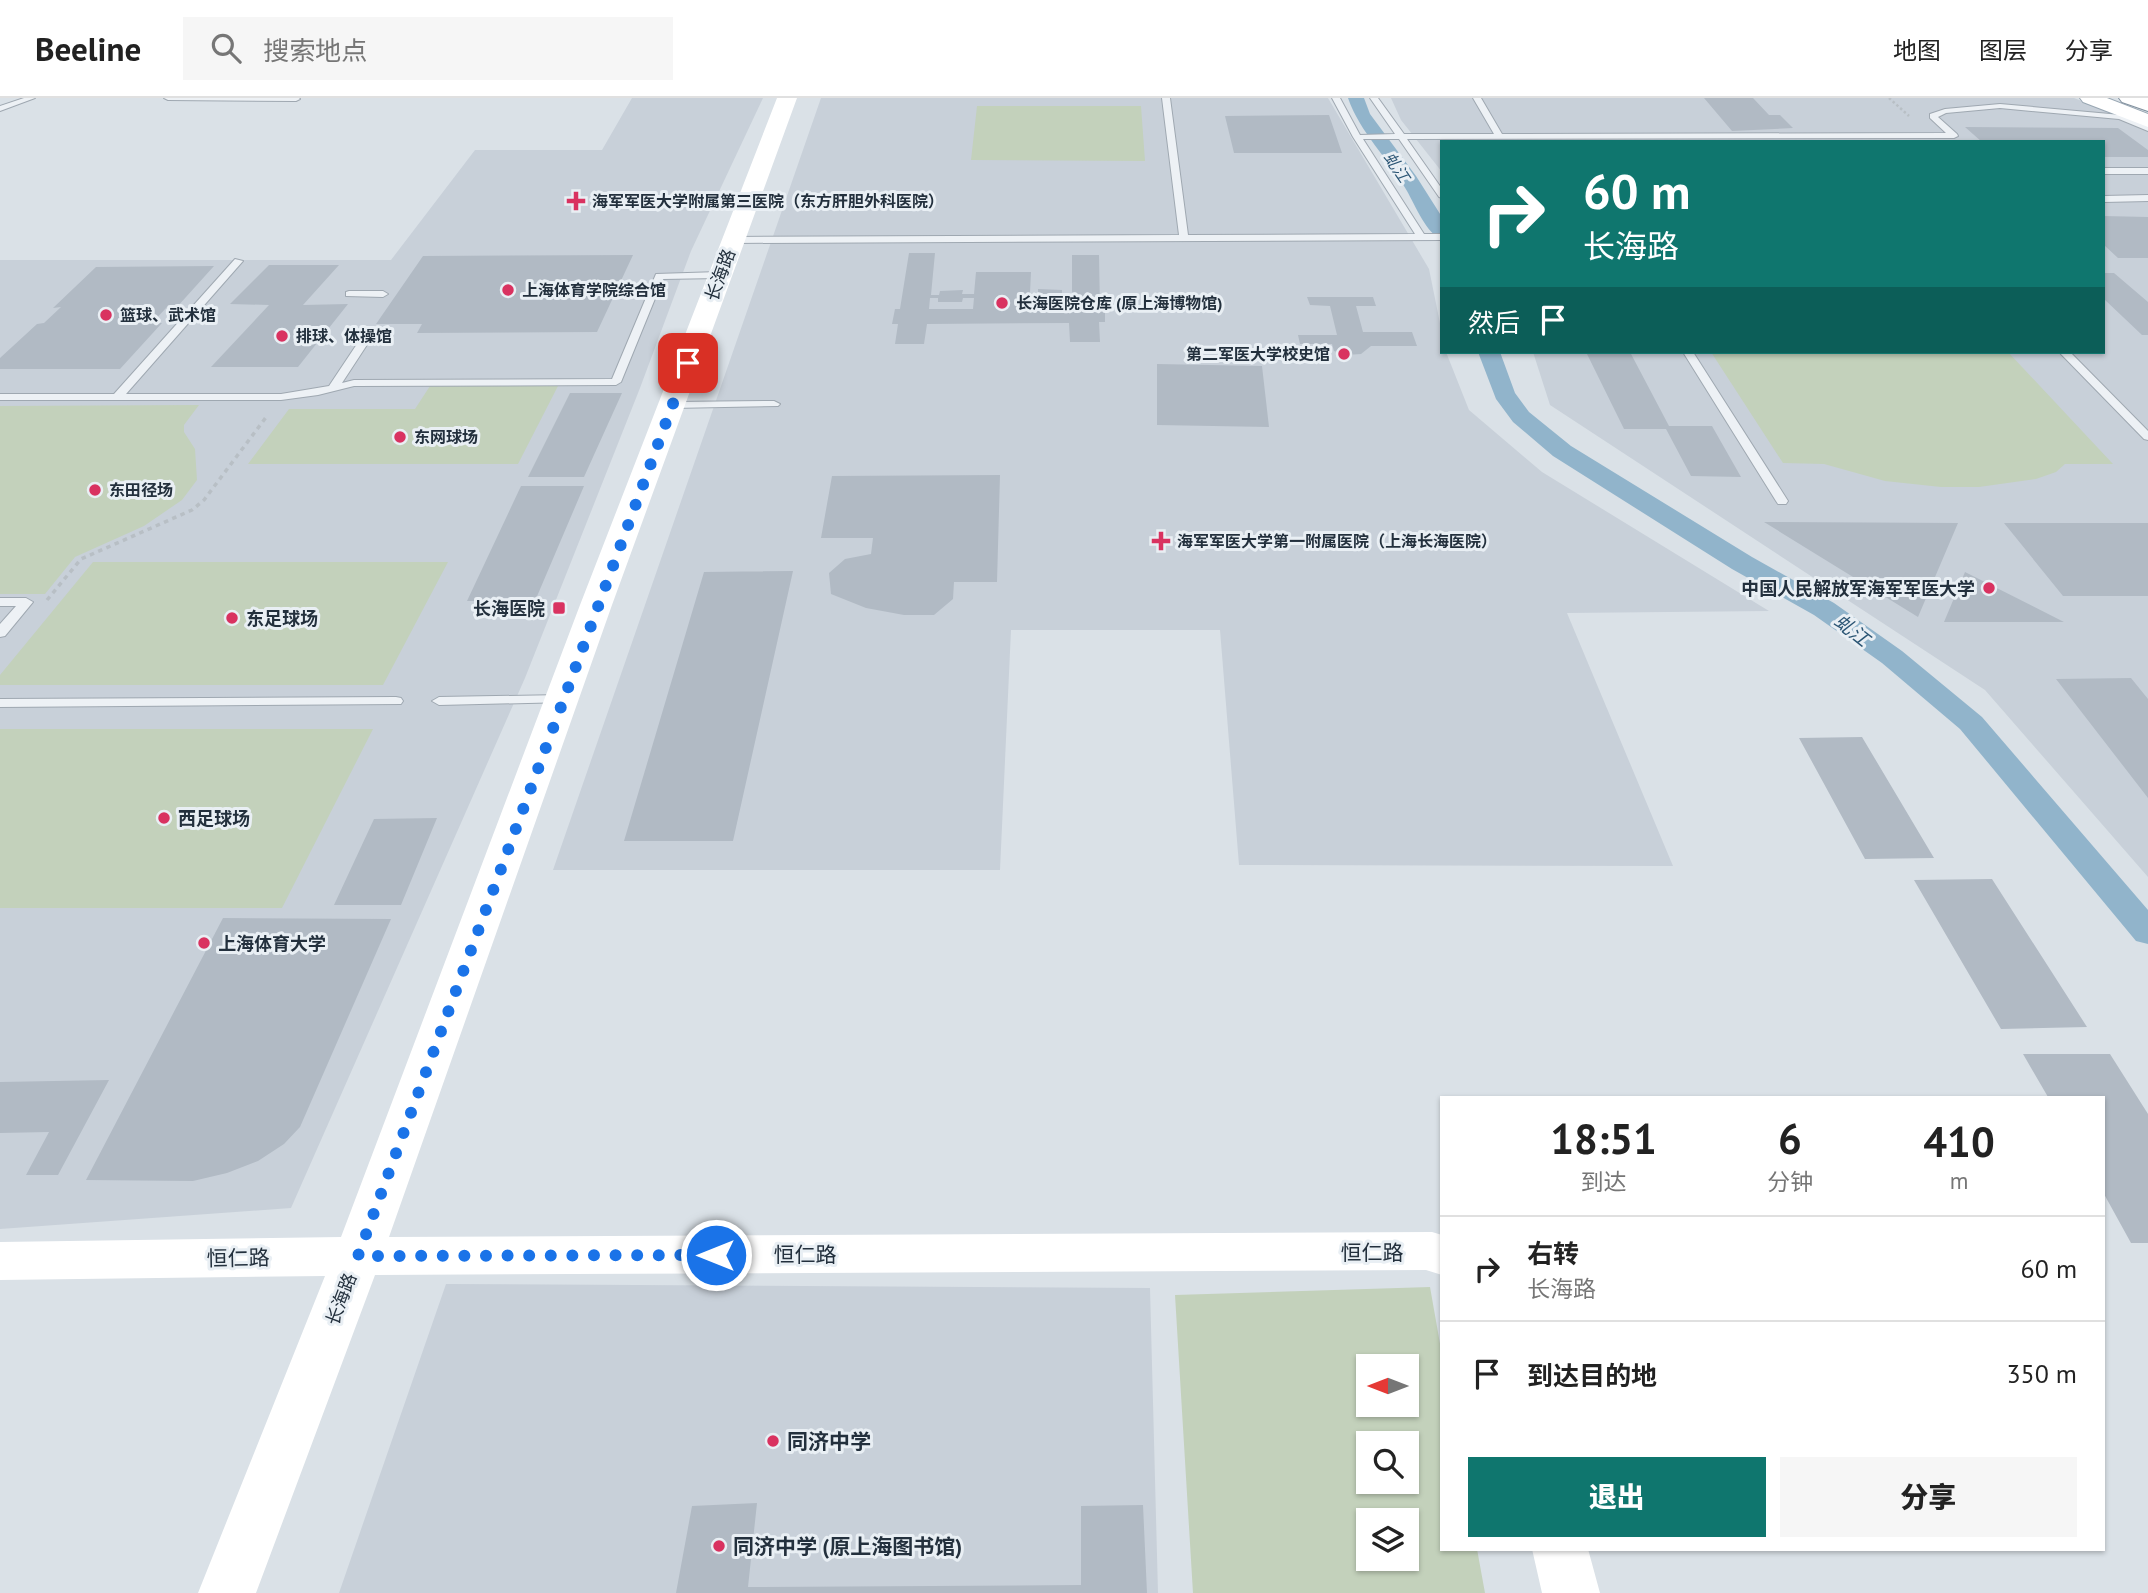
<!DOCTYPE html>
<html lang="zh">
<meta charset="utf-8">
<style>
:root{--surface:#fff;--page:#f6f6f6;--text:#222;--muted:#767676;--line:#e0e0e0;--accent:#0f766e}
body{margin:0;font-family:"PT Sans","Noto Sans SC",sans-serif;background:var(--page);color:var(--text);height:100vh;display:flex;flex-direction:column;font-size:26px;white-space:nowrap}
*{box-sizing:border-box;margin:0}
p{font-size:23px;color:var(--muted)}
.icon{flex:none;width:38px;height:38px;fill:none;stroke:currentColor;stroke-width:2;stroke-linecap:round;stroke-linejoin:round}
.map{position:relative;flex:1;overflow:hidden}
.side{position:absolute;left:1440px;top:998px;width:665px;height:455px;display:flex;flex-direction:column;background:var(--surface);border-radius:0px;box-shadow:0 2px 5px #0004}
.side>*{flex:none}
.banner{position:absolute;left:1440px;top:42px;width:665px;height:214px;border-radius:0px;box-shadow:0 2px 5px #0004;background:#0f766e;color:#fff;overflow:hidden}
.needle{width:46px;rotate:270deg}
.fabs{position:absolute;left:1356px;top:1256px;display:grid;gap:14px}
.fabs a{display:grid;place-items:center;width:63px;height:63px;border-radius:0px;background:var(--surface);box-shadow:0 2px 5px #0004;font-size:35px}
.pin{position:absolute;display:grid;place-items:center;width:60px;height:60px;color:#fff;margin:-30px;border-radius:14px;box-shadow:0 4px 10px #0006}
.me{position:absolute;width:77px;margin:-38px;rotate:270deg;stroke-linejoin:round;filter:drop-shadow(0 0 5px #0008)}
.turn{display:flex;align-items:center;gap:24px;height:147px;padding:0 28px;font-size:32px}
.turn .icon{width:91px;height:91px;stroke-width:2.5}
.turn b{display:block;font-size:49px;line-height:60px}
.then{display:flex;align-items:center;height:66px;padding:0 28px;background:#0003;gap:14px;font-size:26px}
.eta{display:flex;justify-content:space-evenly;align-items:center;height:119px;text-align:center}
.eta b{font-size:42px;font-weight:800;line-height:49px}
.button{display:flex;gap:14px;margin-top:auto;padding:14px 28px}
.button a{flex:1;height:80px;border-radius:0px;background:var(--accent);color:#fff;font-size:28px;font-weight:800;line-height:80px;text-align:center}
.button a+a{background:var(--page);color:var(--text)}
ul{padding:0;list-style:none}
li{display:flex;align-items:center;gap:21px;height:105px;padding:0 28px;border-top:2px solid var(--line)}
li div{flex:1}
li b{display:block;font-size:26px}
li em{font-style:normal}
header{display:flex;align-items:center;gap:42px;box-sizing:border-box;height:98px;padding:0 35px;background:var(--surface);border-bottom:2px solid var(--line)}
header strong{font-size:33px}
nav{display:flex;gap:38px;margin-inline-start:auto;font-size:24px}
.search{width:490px;height:63px;background:var(--page);display:flex;align-items:center;gap:18px;box-sizing:border-box;padding:0 24px;border-radius:0px;color:var(--muted);font-size:26px}
.map>svg:first-child{display:block}
.built{fill:#c8d0d9}
.green{fill:#c3d1bb;fill-rule:evenodd}
.lines{fill:none;stroke-linecap:round;stroke-linejoin:round}
.canal{fill:#91b4cb;fill-rule:evenodd}
.building{fill:#b1bac4;fill-rule:evenodd}
.lane-casing{stroke:#9fa8b1;stroke-width:2}
.primary-casing{stroke:#99a7b3;stroke-width:2}
.highway-casing{stroke:#81909e;stroke-width:2}
.path-far1{stroke:#b8bfc5;stroke-width:2.5;stroke-dasharray:2.5 2.5;stroke-linecap:butt}
.path{stroke:#b8bfc5;stroke-width:3.5;stroke-dasharray:4.5 4.5;stroke-linecap:butt}
.lane{fill:#edf1f5;fill-rule:evenodd}
.secondary{fill:#fff;fill-rule:evenodd}
.primary{fill:#fff;fill-rule:evenodd}
.highway{fill:#fff;fill-rule:evenodd}
.route{stroke:#1a73e8;stroke-width:12;stroke-dasharray:0 21.6}
.poi-dot{fill:#d93260;stroke:#e9eff4;stroke-width:2.5}
.labels{text-anchor:middle;dominant-baseline:central;stroke-width:6;stroke-linejoin:round;paint-order:stroke}
.far-water-label{font-size:16px;font-style:italic;fill:#2b5574;stroke:#e9eff4}
.far-poi-label{font-size:16px;font-weight:bold;fill:#23303d;stroke:#e9eff4;text-anchor:start}
.street-label{font-size:18px;fill:#23303d;stroke:#e9eff4}
.poi-label{font-size:18px;font-weight:bold;fill:#23303d;stroke:#e9eff4;text-anchor:start}
.water-label{font-size:19px;font-style:italic;fill:#2b5574;stroke:#e9eff4}
.near-street-label{font-size:21px;fill:#23303d;stroke:#e9eff4}
.near-poi-label{font-size:21px;font-weight:bold;fill:#23303d;stroke:#e9eff4;text-anchor:start}
</style>
<header>
<strong>Beeline</strong>
<div class="search"><svg class="icon" aria-label="search" viewBox="0 0 24 24"><circle cx="10" cy="10" r="6"/><path d="M15 15l6 6"/></svg>搜索地点</div>
<nav><a>地图</a><a>图层</a><a>分享</a></nav>
</header>
<div class="map">
<svg width="2148" height="1495" viewBox="0 0 2148 1495">
<rect width="100%" height="100%" fill="#dae1e7"/>
<path class="built" d="M632,0h131l-72,153 -51,137 -115,290 -234,530 -291,21v-969h391l84,-110h127z
M821,0h507l101,171 13,64v19h4l23,58 73,62 227,139 -202,2 106,253 -434,-1 -19,-235h-209l-11,240h-447z
M1391,0h683l74,29v750l-163,-187 -435,-285 -17,-53h571v-210h-662v30l-41,-52z
M446,1186l704,4 8,305h-819z"/>
<path class="green" d="M977,8h164l4,55 -174,-1z
M1711,254h297l105,112h-48l-9,8 -20,7 -57,8h-38l-56,-6 -61,-17 -41,-1z
M430,288h128l-40,78h-270l41,-55h126z
M199,307l-15,20v7l11,17 2,31 -15,20 -38,26 -69,31 -30,37h-45v-188z
M93,464h355l-65,123h-383v-10z
M0,631h373l-91,179h-282z
M1430,1189l12,68v194h35l8,44h-292l-18,-298zM1368,1269h39v38h-39zM1368,1346h39v38h-39zM1368,1423h39v38h-39z"/>
<g class="lines">
<path class="canal" d="M1348,0h16l6,16 46,62 26,41v22c-15,-4 -27,-34 -35,-48 -18,-32 -47,-58 -59,-93z
M1478,254h22l15,41 14,19 42,34 181,111 82,46 68,48 80,66 166,193v34l-12,-3 -176,-212 -78,-66 -68,-48 -82,-46 -179,-113 -40,-34 -17,-23z"/>
</g>
<path class="building" d="M1704,0h49l16,17h11l13,13 -61,3z
M1329,17l13,38h-108l-9,-37z
M1965,29l153,1 30,22v7h-44v-15h-122z
M2104,118l44,1v41h-30l-14,-13z
M909,155h26l-4,42h8l1,-4 23,-1 -1,4h12l2,-22h55l-1,21h8v-4l24,1v3h10v-38h27l1,54h5v13h-6l1,20h-30l-1,-19 -142,1 -3,20h-29l3,-20h-6l3,-15h5zM1030,199h8v4h24v-4h10v11l-42,1zM930,200h8v4h24l1,-4h11l-1,11h-44z
M633,157l-36,77 -180,1 5,-9h-46l47,-68z
M269,167h70l-36,40 45,-1 -50,63h-87l58,-62 -39,-1z
M214,168l-37,41h-10l-15,16h10l-42,46h-120v-11l37,-34 7,-1 17,-16 -8,1 43,-41z
M2104,175h10l34,29v33h-6l-38,-36z
M1307,199h66l3,9h-20l7,26h49l5,14h-46l-10,8 -15,1 -12,-4 -2,-7h-32l-2,-9h39l-7,-29 -20,-1z
M1586,254h44l39,74h43l29,51 -50,-1 -25,-47h-42z
M1157,266l105,2 7,61 -112,-2z
M570,295h52l-38,84h-56z
M1000,377l-3,107h-43l-1,17 -19,16h-30l-38,-7 -35,-14 -2,-21 16,-14 26,-5 2,-16h-52l11,-62z
M521,388h63l-49,115h-68z
M1764,424l194,1 -40,94z
M2004,425h144v73h-85z
M793,473l-60,270h-109l80,-269z
M1965,474l99,50h-120z
M2131,580l17,21v99l-92,-119z
M1862,639l72,121 -69,1 -66,-121z
M437,720l-36,87h-67l40,-86z
M1992,781l95,148 -86,2 -87,-149z
M223,820l168,1 -91,208 -16,17 -26,17 -31,12 -34,8 -107,-1z
M2023,956h87l38,60v129h-17l-27,-49v-97h-56z
M109,982l-51,95h-32l23,-43 -49,1v-51z
M757,1405l-9,84 333,-2v-79l62,-1 4,88h-471l16,-87z"/>
<g class="lines">
<defs>
<path id="lane" d="M24,0h11l-35,13v-5z
M164,0h135l1,1 -4,2 -128,-1z
M1162,0h8l18,137 227,-1 -62,-97 -21,-39h8l20,37 35,-1 -25,-36h8l26,36h90l-21,-36h8l21,36 444,-1 -16,-15v-4l15,-5 55,-5 121,11 27,11v5l-29,-12 -119,-11 -54,5 -8,4 19,17 1,2 -4,2 -547,1 35,50v9l-3,-1 -40,-58h-36l61,95h18v6l-709,3 -5,-3 5,-3 446,-2z
M2104,70h44v6h-44z
M2148,97v6l-44,1v-6z
M235,161l8,2 -117,133h155l48,-8 38,-57 4,-1 5,3 -34,52 12,-3 258,-1 44,-105 63,-2 5,3 -5,3 -56,1 -42,103 -5,3 -262,1 -36,9 -37,5h-281v-6h114z
M349,193h34l5,3 -5,3 -37,-1v-4z
M1683,254h10l95,149 -2,3h-8l-2,-3z
M2059,254h11l78,79v9l-4,-1z
M774,303l6,3 -2,2 -106,2 -6,-3 6,-3z
M0,500h26l7,4 -28,34 -5,1v-13l16,-18h-16z
M563,597l5,1 2,3 -2,3 -129,3 -7,-4 7,-4z
M396,599l5,1 2,3 -2,3 -401,3v-8z"/>
<path id="primary" d="M2080,0h27l41,16v13l-65,-25z"/>
<path id="highway" d="M2119,0h29v13l-26,-9z"/>
</defs>
<use href="#lane" class="lane-casing"/>
<use href="#primary" class="primary-casing"/>
<use href="#highway" class="highway-casing"/>
<path class="path-far1" d="M1889,0l20,18"/>
<path class="path" d="M47,502l34,-41 111,-49 12,-10 63,-84"/>
<use href="#lane" class="lane"/>
<path class="secondary" d="M777,0h20l-185,507 -223,632 1043,-5 10,3v40l-16,-5 -1051,5 -119,318h-58l127,-317 -325,4v-38l341,-5 239,-632z
M1532,1451h56l12,44h-58z"/>
<use href="#primary" class="primary"/>
<use href="#highway" class="highway"/>
</g>
<g class="lines">
<path class="route" d="M688,265l-330,893 358,-1"/>
</g>
<g class="poi-dot">
<path d="M572.5 92.5h7v7h7v7h-7v7h-7v-7h-7v-7h7z"/>
<circle cx="508" cy="192" r="7"/>
<circle cx="1002" cy="205" r="7"/>
<circle cx="106" cy="217" r="7"/>
<circle cx="282" cy="238" r="7"/>
<circle cx="1344" cy="256" r="7"/>
<circle cx="400" cy="339" r="7"/>
<circle cx="95" cy="392" r="7"/>
<path d="M1157.5 432.5h7v7h7v7h-7v7h-7v-7h-7v-7h7z"/>
<circle cx="1989" cy="490" r="7"/>
<rect x="552" y="503" width="14" height="14" rx="3.5"/>
<circle cx="232" cy="520" r="7"/>
<circle cx="164" cy="720" r="7"/>
<circle cx="204" cy="845" r="7"/>
<circle cx="773" cy="1343" r="7"/>
<circle cx="719" cy="1448" r="7"/>
</g>
<g class="labels">
<g class="far-water-label">
<text transform="translate(1397 69) rotate(56)">虬江</text>
</g>
<g class="far-poi-label">
<text x="592" y="103">海军军医大学附属第三医院（东方肝胆外科医院）</text>
<text x="522" y="192">上海体育学院综合馆</text>
<text x="1016" y="205">长海医院仓库 (原上海博物馆)</text>
<text x="120" y="217">篮球、武术馆</text>
<text x="296" y="238">排球、体操馆</text>
<text x="1330" y="256" text-anchor="end">第二军医大学校史馆</text>
<text x="414" y="339">东网球场</text>
<text x="109" y="392">东田径场</text>
<text x="1177" y="443">海军军医大学第一附属医院（上海长海医院）</text>
</g>
<g class="street-label">
<text transform="translate(720 177) rotate(-70)">长海路</text>
<text transform="translate(341 1201) rotate(-69)">长海路</text>
</g>
<g class="poi-label">
<text x="1975" y="490" text-anchor="end">中国人民解放军海军军医大学</text>
<text x="545" y="510" text-anchor="end">长海医院</text>
<text x="246" y="520">东足球场</text>
<text x="178" y="720">西足球场</text>
<text x="218" y="845">上海体育大学</text>
</g>
<g class="water-label">
<text transform="translate(1852 532) rotate(38)">虬江</text>
</g>
<g class="near-street-label">
<text x="1372" y="1154">恒仁路</text>
<text x="805" y="1156">恒仁路</text>
<text transform="translate(238 1160) rotate(-1)">恒仁路</text>
</g>
<g class="near-poi-label">
<text x="787" y="1343">同济中学</text>
<text x="733" y="1448">同济中学 (原上海图书馆)</text>
</g>
</g>
</svg>
<div class="fabs">
<a><svg class="needle" viewBox="-14 -14 28 28"><path d="M0-13l5 13h-10z" fill="#e53935"/><path d="M0 13l5-13h-10z" fill="#767676"/></svg></a>
<a><svg class="icon" aria-label="search" viewBox="0 0 24 24"><circle cx="10" cy="10" r="6"/><path d="M15 15l6 6"/></svg></a>
<a><svg class="icon" aria-label="layers" viewBox="0 0 24 24"><path d="M12 4l9 5-9 5-9-5zM3 14l9 5 9-5"/></svg></a>
</div>
<div class="pin" style="left:688px;top:265px;background:#d93025"><svg class="icon" aria-label="arrive" viewBox="0 0 24 24"><path d="M6 21V4h12l-3 4 3 4H6"/></svg></div>
<svg class="me" style="left:716px;top:1157px" viewBox="-20 -20 40 40"><circle r="17" fill="#1a73e8" stroke="#fff" stroke-width="3"/><path d="M0-11L8 9 0 5-8 9z" fill="#fff"/></svg>
<div class="banner">
<div class="turn"><svg class="icon" aria-label="right" viewBox="0 0 24 24"><path d="M7 20v-9h11M14 6l5 5-5 5"/></svg><div><b>60 m</b>长海路</div></div>
<div class="then">然后<svg class="icon" aria-label="arrive" viewBox="0 0 24 24"><path d="M6 21V4h12l-3 4 3 4H6"/></svg></div>
</div>
<section class="side">
<div class="eta">
<div><b>18:51</b><p>到达</p></div>
<div><b>6</b><p>分钟</p></div>
<div><b>410</b><p>m</p></div>
</div>
<ul>
<li><svg class="icon" aria-label="right" viewBox="0 0 24 24"><path d="M7 20v-9h11M14 6l5 5-5 5"/></svg><div><b>右转</b><p>长海路</p></div><em>60 m</em></li>
<li><svg class="icon" aria-label="arrive" viewBox="0 0 24 24"><path d="M6 21V4h12l-3 4 3 4H6"/></svg><div><b>到达目的地</b></div><em>350 m</em></li>
</ul>
<div class="button"><a>退出</a><a>分享</a></div>
</section>
</div>
